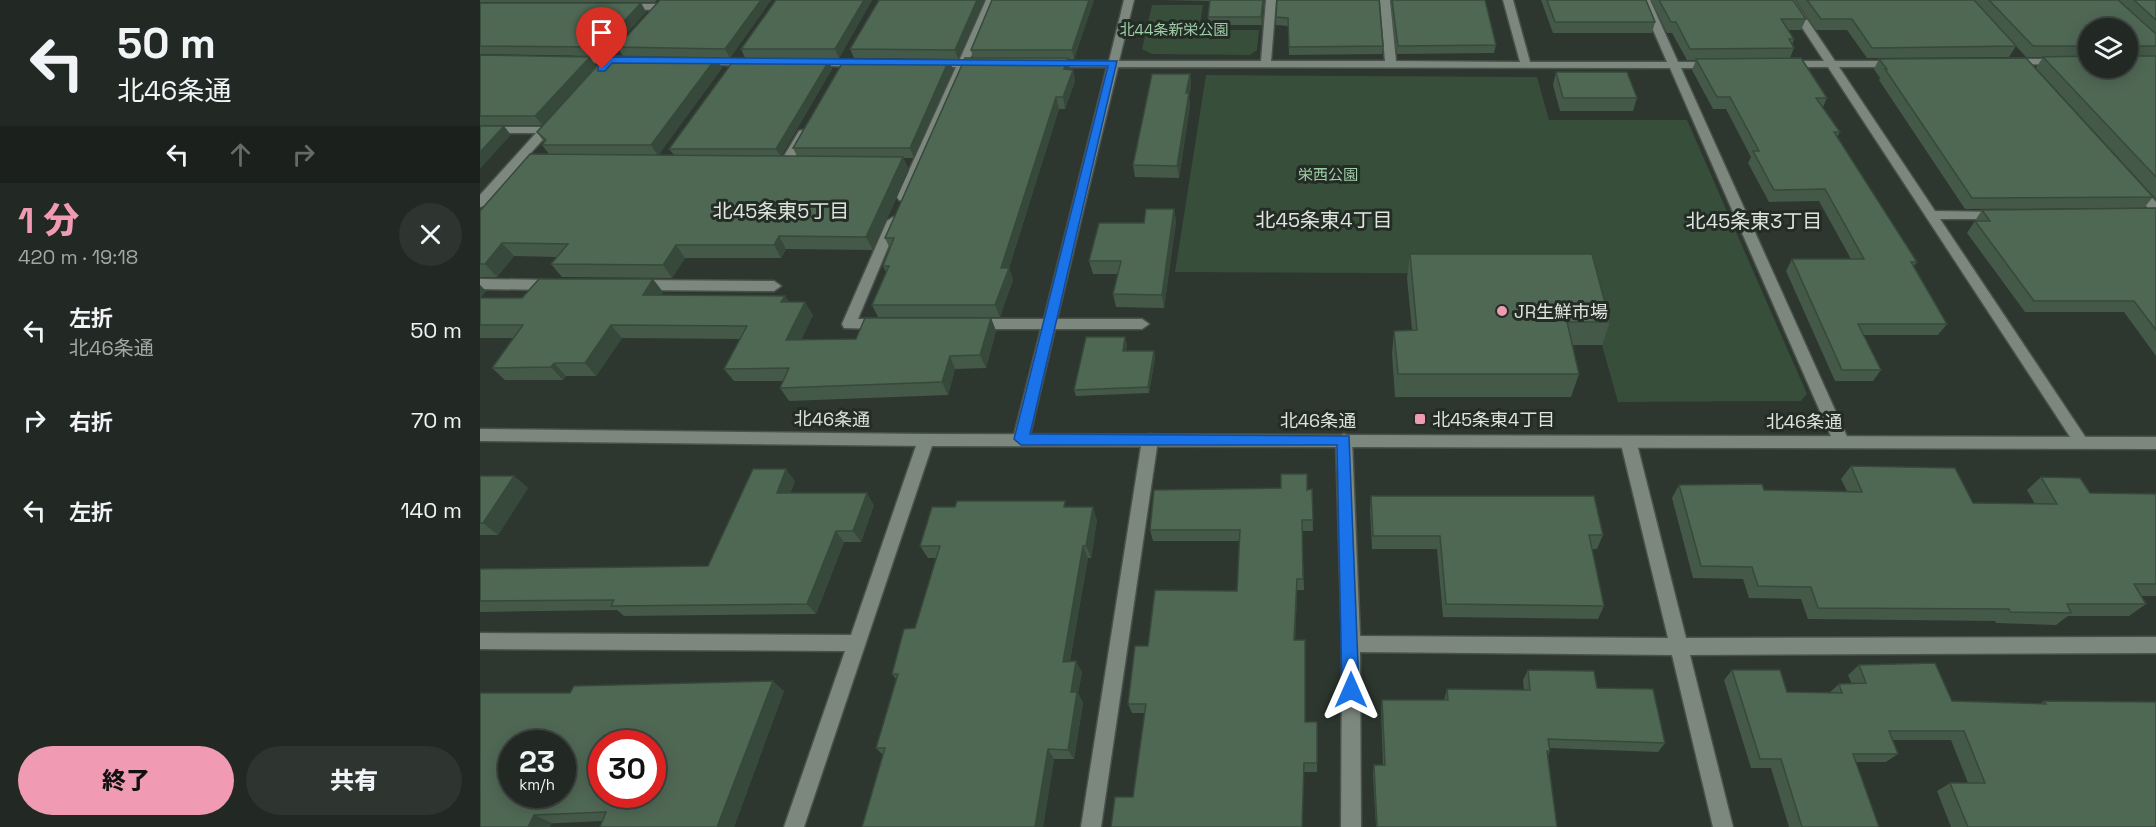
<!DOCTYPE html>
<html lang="ja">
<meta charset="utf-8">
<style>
:root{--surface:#222823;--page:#2e3430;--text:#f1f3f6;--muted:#a2a6a6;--line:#3f4441;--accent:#f09ab4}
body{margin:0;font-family:"Space Grotesk","Noto Sans JP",sans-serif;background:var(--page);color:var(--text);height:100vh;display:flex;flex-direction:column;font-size:22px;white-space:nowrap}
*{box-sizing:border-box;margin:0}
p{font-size:20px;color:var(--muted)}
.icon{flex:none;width:33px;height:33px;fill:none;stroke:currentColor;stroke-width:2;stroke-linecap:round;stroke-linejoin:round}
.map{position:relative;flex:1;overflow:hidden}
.drawer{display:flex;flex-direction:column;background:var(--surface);width:480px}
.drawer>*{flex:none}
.hud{background:#222823;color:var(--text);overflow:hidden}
.fabs{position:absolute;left:1598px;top:18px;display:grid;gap:12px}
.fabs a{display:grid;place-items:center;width:60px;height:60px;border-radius:50%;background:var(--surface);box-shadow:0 3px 15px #0003,0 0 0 2px var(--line);font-size:30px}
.speed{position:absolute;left:18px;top:730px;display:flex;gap:12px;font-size:30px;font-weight:700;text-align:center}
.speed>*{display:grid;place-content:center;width:78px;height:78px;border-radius:50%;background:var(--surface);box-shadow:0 3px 15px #0003,0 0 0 2px var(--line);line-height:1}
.speed small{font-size:15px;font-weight:400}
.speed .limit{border:9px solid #d22;background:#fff;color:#111}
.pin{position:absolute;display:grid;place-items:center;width:51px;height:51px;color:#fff;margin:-62px -26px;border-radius:50% 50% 50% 0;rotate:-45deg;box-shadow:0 0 6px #0007}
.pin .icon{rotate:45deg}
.me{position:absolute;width:66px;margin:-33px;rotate:0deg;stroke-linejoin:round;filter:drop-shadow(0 0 4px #0008)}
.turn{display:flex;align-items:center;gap:21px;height:126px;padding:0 18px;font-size:27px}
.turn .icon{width:78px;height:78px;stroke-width:2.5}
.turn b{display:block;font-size:42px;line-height:51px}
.lanes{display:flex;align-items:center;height:57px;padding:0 18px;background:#0003;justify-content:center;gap:30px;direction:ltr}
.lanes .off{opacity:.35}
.round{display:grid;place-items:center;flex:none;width:63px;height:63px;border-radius:32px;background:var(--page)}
.summary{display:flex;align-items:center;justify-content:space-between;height:102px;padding:0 18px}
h1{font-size:36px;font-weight:800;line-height:45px;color:var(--accent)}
.primary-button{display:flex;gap:12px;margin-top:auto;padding:12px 18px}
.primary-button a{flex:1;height:69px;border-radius:36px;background:var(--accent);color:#111;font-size:24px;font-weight:800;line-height:69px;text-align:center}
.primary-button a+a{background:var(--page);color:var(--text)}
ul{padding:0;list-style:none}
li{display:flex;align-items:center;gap:18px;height:90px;padding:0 18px}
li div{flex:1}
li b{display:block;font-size:22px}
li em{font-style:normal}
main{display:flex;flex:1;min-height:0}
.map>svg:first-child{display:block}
.green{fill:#374e3b}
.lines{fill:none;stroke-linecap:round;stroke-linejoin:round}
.street-casing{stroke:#49514b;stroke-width:3}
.secondary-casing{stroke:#49514b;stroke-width:3}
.street{fill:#7c877e;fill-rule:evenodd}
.secondary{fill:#7c877e;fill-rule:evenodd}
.wall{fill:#445948;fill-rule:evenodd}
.shaded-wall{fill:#37493b}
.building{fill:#4f6854;stroke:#37493b;stroke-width:1.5;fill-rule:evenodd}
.route{fill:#1a73e8;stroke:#114b97;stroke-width:1.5}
.poi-dot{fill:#f09ab4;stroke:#232c25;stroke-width:2}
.labels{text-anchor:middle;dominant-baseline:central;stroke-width:6;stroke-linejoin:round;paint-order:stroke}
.far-park-label{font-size:15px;fill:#9fcea8;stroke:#232c25}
.poi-label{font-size:18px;fill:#dee3de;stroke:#232c25;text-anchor:start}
.street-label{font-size:18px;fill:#dee3de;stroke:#232c25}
.neighbourhood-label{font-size:20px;fill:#dee3de;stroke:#232c25}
</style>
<main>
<section class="drawer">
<div class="hud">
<div class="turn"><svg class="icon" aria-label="left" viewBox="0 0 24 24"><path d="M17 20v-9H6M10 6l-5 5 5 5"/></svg><div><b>50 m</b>北46条通</div></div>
<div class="lanes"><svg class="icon" aria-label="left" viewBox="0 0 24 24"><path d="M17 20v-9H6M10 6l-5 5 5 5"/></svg><svg class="icon off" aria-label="ahead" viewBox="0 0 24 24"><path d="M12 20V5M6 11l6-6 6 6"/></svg><svg class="icon off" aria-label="right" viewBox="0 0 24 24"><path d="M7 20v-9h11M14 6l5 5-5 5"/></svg></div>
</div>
<div class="summary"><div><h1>1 分</h1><p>420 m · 19:18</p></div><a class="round"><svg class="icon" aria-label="close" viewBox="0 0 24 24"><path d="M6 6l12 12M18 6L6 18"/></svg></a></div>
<ul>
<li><svg class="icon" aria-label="left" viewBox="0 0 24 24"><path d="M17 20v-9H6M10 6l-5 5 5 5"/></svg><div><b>左折</b><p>北46条通</p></div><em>50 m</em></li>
<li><svg class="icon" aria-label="right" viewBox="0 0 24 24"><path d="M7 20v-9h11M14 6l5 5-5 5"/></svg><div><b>右折</b></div><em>70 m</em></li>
<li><svg class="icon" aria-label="left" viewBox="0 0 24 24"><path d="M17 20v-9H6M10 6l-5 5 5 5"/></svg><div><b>左折</b></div><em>140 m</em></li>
</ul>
<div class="primary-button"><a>終了</a><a>共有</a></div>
</section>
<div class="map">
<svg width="1676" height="827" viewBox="0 0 1676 827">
<rect width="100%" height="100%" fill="#2d362f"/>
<path class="green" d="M672,5h51l-4,25h60l-2,20 -7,5 -98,-1 -10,-5z
M726,75l331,2 12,43h138l120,274 -6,7 -183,1 -36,-128 -407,-2z"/>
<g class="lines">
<defs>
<path id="street" d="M506,0h10l-27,61h12l5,3 -5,3h-15l-57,130 -6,4 -4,-1 -2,-3 59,-130h-26l-5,-3 5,-3h29z
M644,0h10l-15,61h142l5,-61h10l-5,61h114l-5,-61h10l6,61 124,1 -17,-62h10l17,62h137l-27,-62h10l28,62h35l5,3 -5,3h-32l168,373 -3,4h-10l-3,-4 -163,-373 -552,-1 -61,252h85l7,5 -7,5h-87l-26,110 -3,4h-10l-3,-4 28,-110h-67l-7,-5 7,-5h70l63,-252h-57l-5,-3 5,-3h59z
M1304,0h10l41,61h61l5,3 -5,3h-57l96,144 66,1v6l-4,1h-57l146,219 3,4 -3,4h-10l-248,-379h-43l-5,-3 5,-3h39z
M144,4h34l5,3 -5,3 -37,-1 -2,-2z
M93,57h48l5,3 -5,3 -52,-1 -1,-2z
M219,59l54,1 5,3 -5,3 -58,-2 -1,-2z
M1530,59h78v6l-82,-1 -1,-2z
M330,60l51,1 5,3 -5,3 -55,-2 -1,-2z
M72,120l6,3 -31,34 19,1v6l-25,1 -37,41 -4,1v-12l56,-62h-56v-6h63z
M323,130l6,3 -16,28 -2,3h-8l-2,-3 18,-30z
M1656,183l4,1 16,18v12l-4,-1 -22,-26z
M413,217l6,4 -41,98h23l7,5 -7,5 -37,-1 -2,-4 45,-103z
M0,279l75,1 7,5 -7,5 -75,-1z
M159,280l135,1 7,5 -7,5 -135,-1 -7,-5z
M446,434l5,2 3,4 -130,387h-20l61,-176 -365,-2v-16l371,2 67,-195 3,-4z
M670,434l5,2 3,4 -57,387h-20l61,-387 3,-4z
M864,434l5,2 3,4 8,196 308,2 -48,-198 3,-4h10l3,4 50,198 470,-1v16l-466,2 43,172h-20l-41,-172 -312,-3 1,175h-20l1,-183 -6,-204 3,-4z"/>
<path id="secondary" d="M0,429l446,5 1230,3v12l-1230,-3 -446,-5z"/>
</defs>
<use href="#street" class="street-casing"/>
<use href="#secondary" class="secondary-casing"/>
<use href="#street" class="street"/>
<use href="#secondary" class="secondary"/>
</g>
<path class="wall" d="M0,0h177l-2,2h-175z
M180,0h111l-41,58 -107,-2 -6,-9z
M296,0h96l-33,58h-94l-4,-9z
M504,0l-26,59 -104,-1 -4,-9z
M512,0h102l-20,59h-6l2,10 3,1 2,11 -10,28h-6l-50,159 4,12 -13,37h-122l-6,-12 14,-33 -3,-6 7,-17 -5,-11 88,-180 -2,-8z
M680,0h104l-2,25h-53l-1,-8 2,-16z
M797,0l106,46 -1,8 -93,1 -1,-29 -12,-1z
M910,0h95l11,45 -2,8 -97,1z
M1061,0h105l9,22 -3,11h-99z
M1171,0h142l13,19 -5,11h-13l6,9 -2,6 2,3 -4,10 37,40 -4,9 17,25 -3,5 80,125 -3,4 33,58 -9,11h-75l18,35 -8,11h-38l-49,-110 6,-12h59l-32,-58 -50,1 -21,-39 3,-6 -25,-48h-13l-21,-39 4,-10h-9l-15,-27h-5z
M1316,0h360v199l-120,-131 7,-11h11h-28l-14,-15 4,4 -7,11 -142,1 -20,-28h-31zM1608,28l39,40h-39z
M0,3h161l5,9 -40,44 -126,-2z
M0,55l116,11 -54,59h-62z
M1399,59l274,138 -9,11 -179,1 -86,-129 1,-2 -6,-9z
M469,60l4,9 -39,89h-11l6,12 -36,80 -87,-1 -5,9h-96l-13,20 -110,-1 -11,-13 6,-7 -43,-1 -17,21h-17v-66l69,-57 -7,-9 2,-3 -7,-10 185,-64 -64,87h16l-5,-6 160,-88 3,8 -51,87h16l-4,-8z
M1076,72l81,26 -4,13h-73l-7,-26z
M710,74l1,12 -2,11 1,8 -11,73 -44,-1 -2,-12z
M1676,208v148l-32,-44h-99l-58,-79 15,-23z
M694,209l2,13 -12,86 -48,-1 -3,-13 5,-20h-25l-4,-13 55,-38z
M930,254l200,68 -8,23h-30l7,29 -8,23h-176l-3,-43 2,-23 18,-1 -5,-52z
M0,285l6,6 -6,7h42l141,-6 -2,3 124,1 4,6 24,13 -12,25 55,-1 135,-21 5,13 -10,37 -31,1 -7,26 -159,6 -9,-13 3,-7h-49l-10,-12 16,-30 -118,-1 -26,38h-30l-3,4h-58l-13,-12 21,-30h-33z
M647,344l-1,7h28l1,7 -6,35 -73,3 -2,-6z
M1371,466l122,37 62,1 -8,-14 14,-13 49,16 66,1v102h-15l5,8 -17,12h-61l-12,9 -60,-2 -1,-2 -187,-2 -7,-20 -52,-1 -6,-19 -50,-1 -21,-80 7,-13 85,5 83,1 -6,-12z
M0,476h34l14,12 -30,47h-18z
M315,481l-5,12 84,12 -13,37h-17l-28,72 -192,2 -7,-6 -137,2v-43l228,-3z
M832,489l1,42h-11l2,59h-7l-2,50 10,82h12v50h-13l-2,55h-191l22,-30 12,-84h-13l-4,-9 20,-58 89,-55 2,-50h-86l-3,-11 157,-40z
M891,496l232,39 -6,14h-5l12,57 -6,13 -155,-2 -6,-68h-65l-2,-39z
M587,507l30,13 -6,38h-3l-18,103 12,11 -4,21 5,10 -9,56h-20l-11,68h-181l21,-72 -7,-7 20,-69 -4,-5 23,-46 21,-70h-8l-8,-12z
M1379,665l93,36 88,3 4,-3 112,126h-205l-14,-36 13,-8h18l-17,-43h-59l6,14 -12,8h-30l23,65h-90l-18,-59h-20l-27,-88 8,-10 55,22 42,1 10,-9h13l-4,-9z
M1048,670l69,18 68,55 -7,9 -108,-4v3l-2,4 9,72h-181l-3,-53 1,-9h9l-2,-55 1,-10h62l3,-11 77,1 -1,-10z
M304,691l-50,136h-134l2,-6 -122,6 90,-134z"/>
<path class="shaded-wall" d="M281,0h10l-41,58 -5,-9z
M384,0h8l-33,58 -4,-9z
M497,0h7l-26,59 -3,-9z
M609,0h5l-20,59 -2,-9z
M783,0h1l-2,25 -1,-8z
M161,3l5,9 -40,44 -6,-9z
M110,57l6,9 -54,59 -7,-9z
M236,58l6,10 -64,88 -7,-11z
M588,58l2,12 -6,-1z
M469,60l4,9 -39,89 -4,-10z
M349,61l3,8 -51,88 -5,-8z
M593,70l2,11 -10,28 -2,-12z
M710,74l1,12 -2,11 1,8 -11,73 -2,-12 9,-73z
M576,97l3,12 -50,159 4,12 -13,37 -5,-12 6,-37z
M24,126l7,9 -31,34v-17z
M423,157l6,13 -36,80 -7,-13z
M694,209l2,13 -12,86 -2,-13z
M299,236l7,13 -5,9 -7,-13z
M22,243l12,13 -17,21 -12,-13z
M196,245l9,13 -13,20 -9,-13z
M173,279l10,13 -10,16 -10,-13z
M0,285l6,6 -6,7z
M305,296l8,13 -12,-7z
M325,302l8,13 -18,38 -9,-13z
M511,318l5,13 -10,37 -6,-13z
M131,325l11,13 -26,38 -11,-13z
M645,337l2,7 -3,14 -1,-7z
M674,351l1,7 -6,35 -1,-6z
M470,356l5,13 -7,26 -6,-13z
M74,363l12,13 -3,4 -12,-13z
M306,469l9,12 -9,24 -9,-12z
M34,476l14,12 -30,47 -15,-12z
M387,493l7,12 -13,37 -8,-11z
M613,507l4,13 -6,38 -5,-12z
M356,531l8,11 -28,72 -9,-10z
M603,546l5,12 -20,115 -5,-11z
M817,579v11l-2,60 -1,-10z
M596,661l6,11 -4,21 5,10 -9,56 -6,-9 3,-58z
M293,681l11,10 -50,136h-17z
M568,749l6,10 -11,68h-8z
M54,815l18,8 -2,4h-22z"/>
<path class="building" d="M180,0h101l-36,49 -108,-2z
M296,0h88l-29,49h-94z
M399,0h98l-22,50 -105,-1z
M512,0h97l-17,50h-101z
M730,0h53l-2,17h-53z
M797,0h102l4,46 -94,1 -1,-29 -12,-1z
M912,0h93l11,45 -98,1z
M1067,0h99l9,22h-100z
M1179,0h134l13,19h-25l13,20h-5l5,9 -104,1 -14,-27h-5z
M1327,0h167l42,46 -144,2 -20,-29h-31z
M1509,0h129l38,34v12h-21l-2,8 2,2h21v121l-113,-120 45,-1v12h39v-40h-39v18h-55z
M1654,0h22v20z
M0,3h161l-41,44 -120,-1z
M0,55l110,2 -55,59h-55z
M126,56l110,2 -65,87h-109l4,-5 -9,-8z
M485,58h103l-4,11 9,1 -10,27h-7l-55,171h8l-14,37h-123l17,-39h-6l11,-28h-9z
M1321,58l26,40h-11l24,34h-6l83,130h-6l36,62h-89l23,46h-39l-50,-111h72l-39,-70 -51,1 -21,-39h6l-29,-54h-13l-21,-38z
M1546,58l127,139 -181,1 -87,-129h2l-8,-10z
M254,60l95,1 -53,88h-107z
M364,60h105l-39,88h-117z
M1076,72h71l10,26h-74z
M672,74h38l-4,19h3l-12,73 -44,-1z
M0,126h24l-24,26z
M50,154l373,3 -37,80 -87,-1 -5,9h-98l-13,20 -112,-1 17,-20 -66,-1 -17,21h-5v-53z
M1676,208v122l-22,-29h-100l-59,-80h15l-8,-11z
M666,209h28l-12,86 -49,-1 8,-33h-32l10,-38h45z
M930,254h182l18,68h-43l12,52h-181l-4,-43 23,-1z
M59,279h114l-10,16 142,1 -4,6h24l-19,38 70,-1 9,-21h126l-11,37 -30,1 -8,26 -162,6 9,-20 -65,1 23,-43 -136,-1 -26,38h-31l-3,4 -59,1 31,-43h-43v-27h42z
M606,337h39l-2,14h31l-6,36 -74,3z
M1371,466l104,2 18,35 84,1 -16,-27 39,1 10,15 66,1v90h-22l12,20h-79l4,9 -61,-1 -1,-3 -191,-1 -7,-21 -53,-1 -6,-19 -51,-1 -22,-81 83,-1 2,6 98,2z
M273,469h33l-9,24h90l-14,38h-17l-29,73 -196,2 3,-6 -134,1v-32l228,-3z
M801,474h26v16l5,-1 1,31h-11l1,59h-6l-3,61h11v82h12v41h-13l-2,64h-191l4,-30h18l13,-93h-18l7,-58h13l7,-56 82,1 3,-61h-90l4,-40 127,-2z
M0,476h34l-31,47h-3z
M891,496h223l9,39h-14l15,71 -158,-2 -6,-68h-67z
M477,501h108l-1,6h29l-7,39h-3l-20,116 13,-1 -5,31h6l-9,58 -20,-1 -13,78h-173l23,-79h-9l22,-74h-6l12,-45 11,-1 25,-82h-20l12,-39h23z
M1455,663l17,38 94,3 -2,-3 112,1v125h-188l-18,-44h35l-21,-52h-75l9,23h-45l26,73h-77l-21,-68h-21l-28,-89h48l7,22 55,1 -3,-9 27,-1 -7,-18z
M1048,670l66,1 3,17 56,1 12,54 -117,-4 2,12h-3l10,76h-180l-3,-62h11l-3,-65h66l-1,-11 83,1z
M293,681l-56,146h-117l6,-15 -72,3 -6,12h-48v-134h90l4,-7zM32,744h50v51h-50zM122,744h50v51h-50z"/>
<path class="route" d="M129,57l508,4 -87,373 319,2 10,254 -2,5 -6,3 -6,-3 -3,-5 -5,-245h-316l-7,-6 94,-373 -496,-3 -7,8h-7v-4z"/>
<g class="poi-dot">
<circle cx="1022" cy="311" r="6"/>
<rect x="934" y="413" width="12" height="12" rx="3"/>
</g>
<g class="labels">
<g class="far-park-label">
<text x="694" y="29">北44条新栄公園</text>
<text x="848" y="174">栄西公園</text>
</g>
<g class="poi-label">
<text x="1034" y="311">JR生鮮市場</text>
<text x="952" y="419">北45条東4丁目</text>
</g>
<g class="street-label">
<text transform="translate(352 419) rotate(1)">北46条通</text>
<text x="838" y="420">北46条通</text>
<text x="1324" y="421">北46条通</text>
</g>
<g class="neighbourhood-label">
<text x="301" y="211">北45条東5丁目</text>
<text x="844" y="220">北45条東4丁目</text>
<text x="1274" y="221">北45条東3丁目</text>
</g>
</g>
</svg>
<div class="fabs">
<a><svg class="icon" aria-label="layers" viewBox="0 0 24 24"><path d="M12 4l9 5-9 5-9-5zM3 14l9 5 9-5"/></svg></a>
</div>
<div class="speed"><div>23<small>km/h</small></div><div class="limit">30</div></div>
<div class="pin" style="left:122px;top:69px;background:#d93025"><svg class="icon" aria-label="arrive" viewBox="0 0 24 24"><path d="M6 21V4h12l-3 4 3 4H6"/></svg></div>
<svg class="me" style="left:871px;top:690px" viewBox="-20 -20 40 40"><path d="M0-17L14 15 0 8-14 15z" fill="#1a73e8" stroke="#fff" stroke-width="4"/></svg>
</div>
</main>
